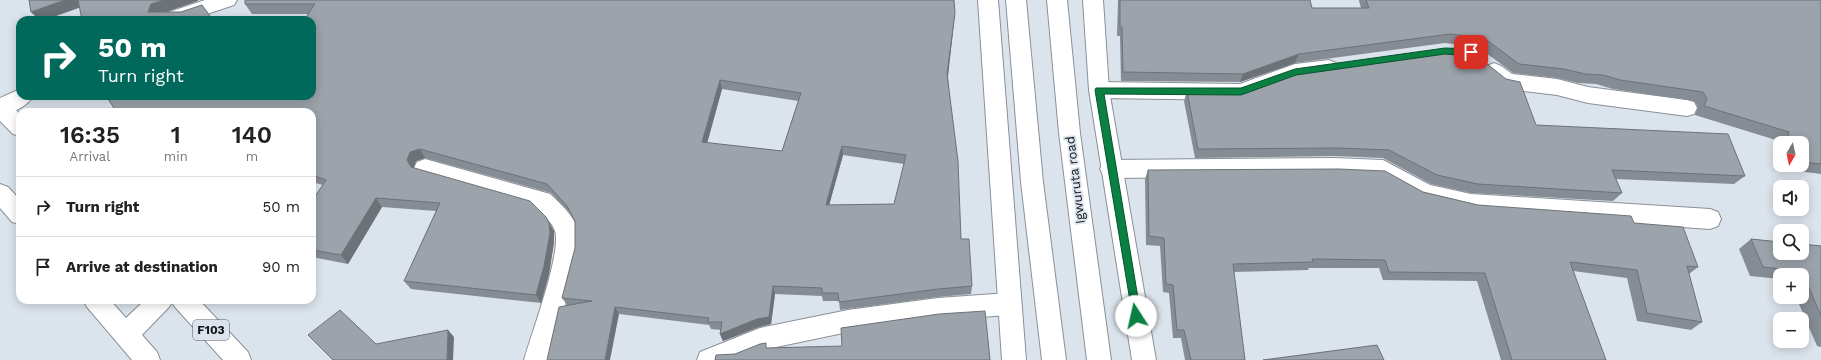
<!DOCTYPE html>
<meta charset="utf-8">
<style>
:root{--surface:#fff;--page:#f6f6f6;--text:#222;--muted:#767676;--line:#e0e0e0}
body{margin:0;font-family:"Work Sans",sans-serif;background:var(--page);color:var(--text);height:100vh;display:flex;flex-direction:column;font-size:15px;white-space:nowrap}
*{box-sizing:border-box;margin:0}
p{font-size:13px;color:var(--muted)}
.icon{flex:none;width:22px;height:22px;fill:none;stroke:currentColor;stroke-width:2;stroke-linecap:round;stroke-linejoin:round}
.map{position:relative;flex:1;overflow:hidden}
.side{position:absolute;left:16px;top:108px;width:300px;height:196px;display:flex;flex-direction:column;background:var(--surface);border-radius:12px;box-shadow:0 2px 10px #0003}
.side>*{flex:none}
.hud{position:absolute;left:16px;top:16px;width:300px;height:84px;border-radius:12px;box-shadow:0 2px 10px #0003;background:#00695c;color:#fff;overflow:hidden}
.needle{width:26px;rotate:189deg}
.tools{position:absolute;left:1773px;top:136px;display:grid;gap:8px}
.tools a{display:grid;place-items:center;width:36px;height:36px;border-radius:8px;background:var(--surface);box-shadow:0 2px 10px #0003;font-size:20px}
.pin{position:absolute;display:grid;place-items:center;width:34px;height:34px;color:#fff;margin:-17px;border-radius:8px;box-shadow:0 2px 6px #0006}
.me{position:absolute;width:44px;margin:-22px;rotate:350deg;stroke-linejoin:round;filter:drop-shadow(0 0 3px #0008)}
.turn{display:flex;align-items:center;gap:14px;height:84px;padding:0 16px;font-size:18px}
.turn .icon{width:52px;height:52px;stroke-width:2.5}
.turn b{display:block;font-size:28px;line-height:34px}
.eta{display:flex;justify-content:space-evenly;align-items:center;height:68px;text-align:center}
.eta b{font-size:24px;font-weight:600;line-height:28px}
ul{padding:0;list-style:none}
li{display:flex;align-items:center;gap:12px;height:60px;padding:0 16px;border-top:1px solid var(--line)}
li div{flex:1}
li b{display:block;font-size:15px}
li em{font-style:normal}
.map>svg:first-child{display:block}
.lines{fill:none;stroke-linecap:round;stroke-linejoin:round}
.minor-casing{stroke:#899098;stroke-width:2}
.tertiary-casing{stroke:#899098;stroke-width:2}
.secondary-casing{stroke:#899098;stroke-width:2}
.primary-casing{stroke:#899098;stroke-width:2}
.minor{fill:#fff;fill-rule:evenodd}
.tertiary{fill:#fff;fill-rule:evenodd}
.secondary{fill:#fff;fill-rule:evenodd}
.primary{fill:#fff;fill-rule:evenodd}
.wall{fill:#868c93;fill-rule:evenodd}
.shaded-wall{fill:#6d7278}
.building{fill:#9ca3ab;stroke:#6d7278;fill-rule:evenodd}
.route{fill:#0b8043;stroke:#07532c}
.labels{text-anchor:middle;dominant-baseline:central;stroke-width:3.5;stroke-linejoin:round;paint-order:stroke}
.shield{fill:#dbe3ec;stroke:#505459;stroke-width:1}
.shield-label{font-size:12px;font-weight:bold;fill:#14171a}
.street-label{font-size:13px;fill:#14171a;stroke:#dbe3ec}
</style>
<div class="map">
<svg width="1821" height="360" viewBox="0 0 1821 360">
<rect width="100%" height="100%" fill="#dbe3ec"/>
<g class="lines">
<defs>
<path id="minor" d="M205,0h32l-3,5 -45,15h-32l3,-5z
M1329,60l7,3 3,5 -3,5 -39,7 -56,20 -142,-2 -7,-2 -3,-6 3,-6 7,-2 141,2 55,-20z
M1494,63l7,3 11,8 45,5 31,8 99,13 7,2 3,6 -3,6 -7,2 -99,-13 -31,-8 -50,-6c-10,-3 -18,-9 -23,-18l3,-5z
M20,89v7h13c-5,10 -22,18 -33,19v-17z
M1334,158l49,2 47,25 41,9 239,15 8,3 3,7 -3,7 -8,3 -239,-17 -54,-13 -37,-21 -46,-2 -223,2 -8,-3 -3,-6 3,-6 8,-3z
M425,159l125,35c12,11 23,21 28,36 7,21 -22,104 -30,130h-24c7,-25 38,-108 31,-129 -3,-10 -13,-16 -20,-23l-118,-34 -3,-6 3,-6z
M1009,293l8,3 4,8 -4,8 -8,3 -71,5 -90,12 -86,18 -25,10h-40l3,-8 60,-24 88,-18 90,-12z"/>
<path id="tertiary" d="M978,0h20l28,360h-24z
M1083,0h20l6,90 47,270h-24l-43,-270z"/>
<path id="secondary" d="M1006,0h20l17,182 23,178h-24l-21,-178z
M1047,0h20l13,133 31,227h-24l-28,-227z"/>
<path id="primary" d="M0,99l7,2 13,13v22l-7,-2 -13,-13z
M0,184l8,3 12,13v24l-8,-2 -12,-14z
M83,300h27l16,18 19,-18h54l49,52 3,8h-28l-48,-53 -3,-5 -3,5 -27,28 15,17 3,8h-28l-45,-53z"/>
</defs>
<use href="#minor" class="minor-casing"/>
<use href="#tertiary" class="tertiary-casing"/>
<use href="#secondary" class="secondary-casing"/>
<use href="#primary" class="primary-casing"/>
<use href="#minor" class="minor"/>
<use href="#tertiary" class="tertiary"/>
<use href="#secondary" class="secondary"/>
<use href="#primary" class="primary"/>
</g>
<path class="wall" d="M245,0l710,13 -1,9 -6,55 13,162 11,47 -1,8 -33,3 -98,13 -1,-9h-16l-1,-5 -47,-2 -4,30 -12,3 -36,14 -3,-7 1,-4 -10,-1 -2,-4 -90,-11 -52,-9 -5,-7 13,-50v-26l-4,-8 -20,-21 -126,-35 -9,3 -3,6 141,64v11l-5,32 -8,29 -130,-14 -7,-8 32,-70 -54,-4 -34,57 -36,-7v-56l11,-16 -11,-3v-70l-198,-4 198,-12 -4,-82h-56l-7,-10zM722,89l76,12 -16,50 -75,-8zM843,155l61,9 -10,40 -65,1z
M1118,0h192l2,8h49l-2,-7v-1h462v174l-47,-6 5,-27 -84,-26 3,-8 -4,-6 -81,-12 -17,-5 -18,-1 -21,-5 -44,-5 -35,-26 -33,-4 -150,20 -55,19 -119,-1 -1,-45h-3zM1780,143h22v22h-22z
M1187,91l349,34 209,51 -11,8 -118,-5 6,14 -9,8 -142,-8 -40,-9 -48,-26 -49,-2 -139,2 -11,-57z
M1148,170l275,22 55,13 156,18 64,44 -9,7 13,48 -11,8 -54,-9 -10,-43 -54,-7 33,89h-105l-24,-79 -94,-1 -4,-12h-70l-1,2 -74,2 11,88h-60l-4,-22h-8l-4,-45 -6,-1 -3,-46 -14,-1 -1,-66z
M1751,239l70,7v101l-4,-1 -21,-49h6v-22h-22v4l-30,-3 -11,-27z"/>
<path class="shaded-wall" d="M65,0h17l5,5 -42,15h-6l-8,-8z
M164,0h34v1l-38,13 -12,-2 3,-8z
M955,13l-1,9 -7,61v-9z
M1299,54l-4,9 -55,19 3,-8z
M720,80l2,9 -17,62 -3,-9z
M842,146l1,9 -16,58 -1,-8z
M420,149l5,9 -9,3 -3,8 -2,-2 -4,-7 3,-8z
M376,198l6,9 -34,57 -7,-9z
M546,217l8,14v11l-5,32 -8,29 -5,-8z
M773,286l2,8 -4,30 -12,3 -36,14 -3,-7z
M615,307l4,7 -9,46h-5z
M448,330l6,7 -1,23h-6z"/>
<path class="building" d="M29,0h36l-34,12z
M78,0h86l-13,4 -3,8h33l21,-7 11,15h-131z
M245,0h709l1,13 -8,61 11,87 3,78h8l3,47 -34,3 -99,13 -1,-9h-16v-5l-49,-2 -4,31 -12,2 -37,15 2,-12h-14l1,-4 -94,-11 -10,53h-58l12,-53 33,-6 -30,-3 13,-50v-27l-8,-15 -20,-22 -127,-35 -10,3 -3,8 4,7 119,34 16,16 3,6 1,10 -6,33 -8,29 -132,-14 36,-78 -64,-5 -35,57 -29,-5v-49l14,-21 -14,-5v-63h-207l9,-4 -8,-12h206v-76h-8l11,-16h-70zM720,80l81,13 -19,58 -80,-9zM842,146l64,9 -12,49 -68,1z
M1120,0h190l2,8h57l-3,-8h455v164l-19,-2v-19h-15l2,-11 -85,-26 3,-7 -4,-7 -83,-12 -17,-5 -18,-1 -21,-5 -45,-5 -35,-26 -34,-4 -151,20 -56,20 -120,-2 -1,-45h-2z
M219,18l2,2h-6z
M1451,50l21,2 34,27 14,3 16,43 192,9 17,42 -133,-6 10,23 -144,-9 -41,-9 -48,-25 -50,-2 -141,1 -11,-58 58,1 57,-21z
M1339,169l46,2 38,21 55,13 153,11 3,7 49,4 15,40 -11,-1 15,56 -55,-9 -10,-43 -67,-8 36,98h-94l-27,-87 -96,-1 -4,-12 -73,-1 1,3 -80,2 12,96h-54l-7,-30h-7l-4,-45 -7,-1 -2,-46 -15,-2 -1,-66z
M1751,239l29,3v11h22v-9l19,2v70l-19,-45 -39,-4z
M340,310l36,34 72,-14 -1,30h-114l-25,-25z
M985,311l5,49h-275l1,-5 19,-1 25,-10 6,-1v5l76,-2 -1,-18 98,-14z
M1377,345l7,15h-121z"/>
<path class="route" d="M1445,48l26,1 4,3 -4,4 -26,-2 -149,21 -55,20 -137,-1 37,222 -5,4 -3,-1 -38,-229 1,-2h145l54,-19z"/>
<g class="labels">
<rect class="shield" x="193" y="320" width="36" height="20" rx="3"/>
<g class="shield-label">
<text x="211" y="330">F103</text>
</g>
<g class="street-label">
<text transform="translate(1075 180) rotate(-97)">Igwuruta road</text>
</g>
</g>
</svg>
<div class="tools">
<a><svg class="needle" viewBox="-14 -14 28 28"><path d="M0-13l5 13h-10z" fill="#e53935"/><path d="M0 13l5-13h-10z" fill="#767676"/></svg></a>
<a><svg class="icon" aria-label="sound" viewBox="0 0 24 24"><path d="M4 9h4l5-4v14l-5-4H4zM17 9q2 3 0 6"/></svg></a>
<a><svg class="icon" aria-label="search" viewBox="0 0 24 24"><circle cx="10" cy="10" r="6"/><path d="M15 15l6 6"/></svg></a>
<a>+</a>
<a>−</a>
</div>
<div class="pin" style="left:1471px;top:52px;background:#d93025"><svg class="icon" aria-label="arrive" viewBox="0 0 24 24"><path d="M6 21V4h12l-3 4 3 4H6"/></svg></div>
<svg class="me" style="left:1136px;top:316px" viewBox="-20 -20 40 40"><circle r="19" fill="#fff"/><path d="M0-13L10 11 0 6-10 11z" fill="#0b8043"/></svg>
<div class="hud">
<div class="turn"><svg class="icon" aria-label="right" viewBox="0 0 24 24"><path d="M7 20v-9h11M14 6l5 5-5 5"/></svg><div><b>50 m</b>Turn right</div></div>
</div>
<section class="side">
<div class="eta">
<div><b>16:35</b><p>Arrival</p></div>
<div><b>1</b><p>min</p></div>
<div><b>140</b><p>m</p></div>
</div>
<ul>
<li><svg class="icon" aria-label="right" viewBox="0 0 24 24"><path d="M7 20v-9h11M14 6l5 5-5 5"/></svg><div><b>Turn right</b></div><em>50 m</em></li>
<li><svg class="icon" aria-label="arrive" viewBox="0 0 24 24"><path d="M6 21V4h12l-3 4 3 4H6"/></svg><div><b>Arrive at destination</b></div><em>90 m</em></li>
</ul>
</section>
</div>
